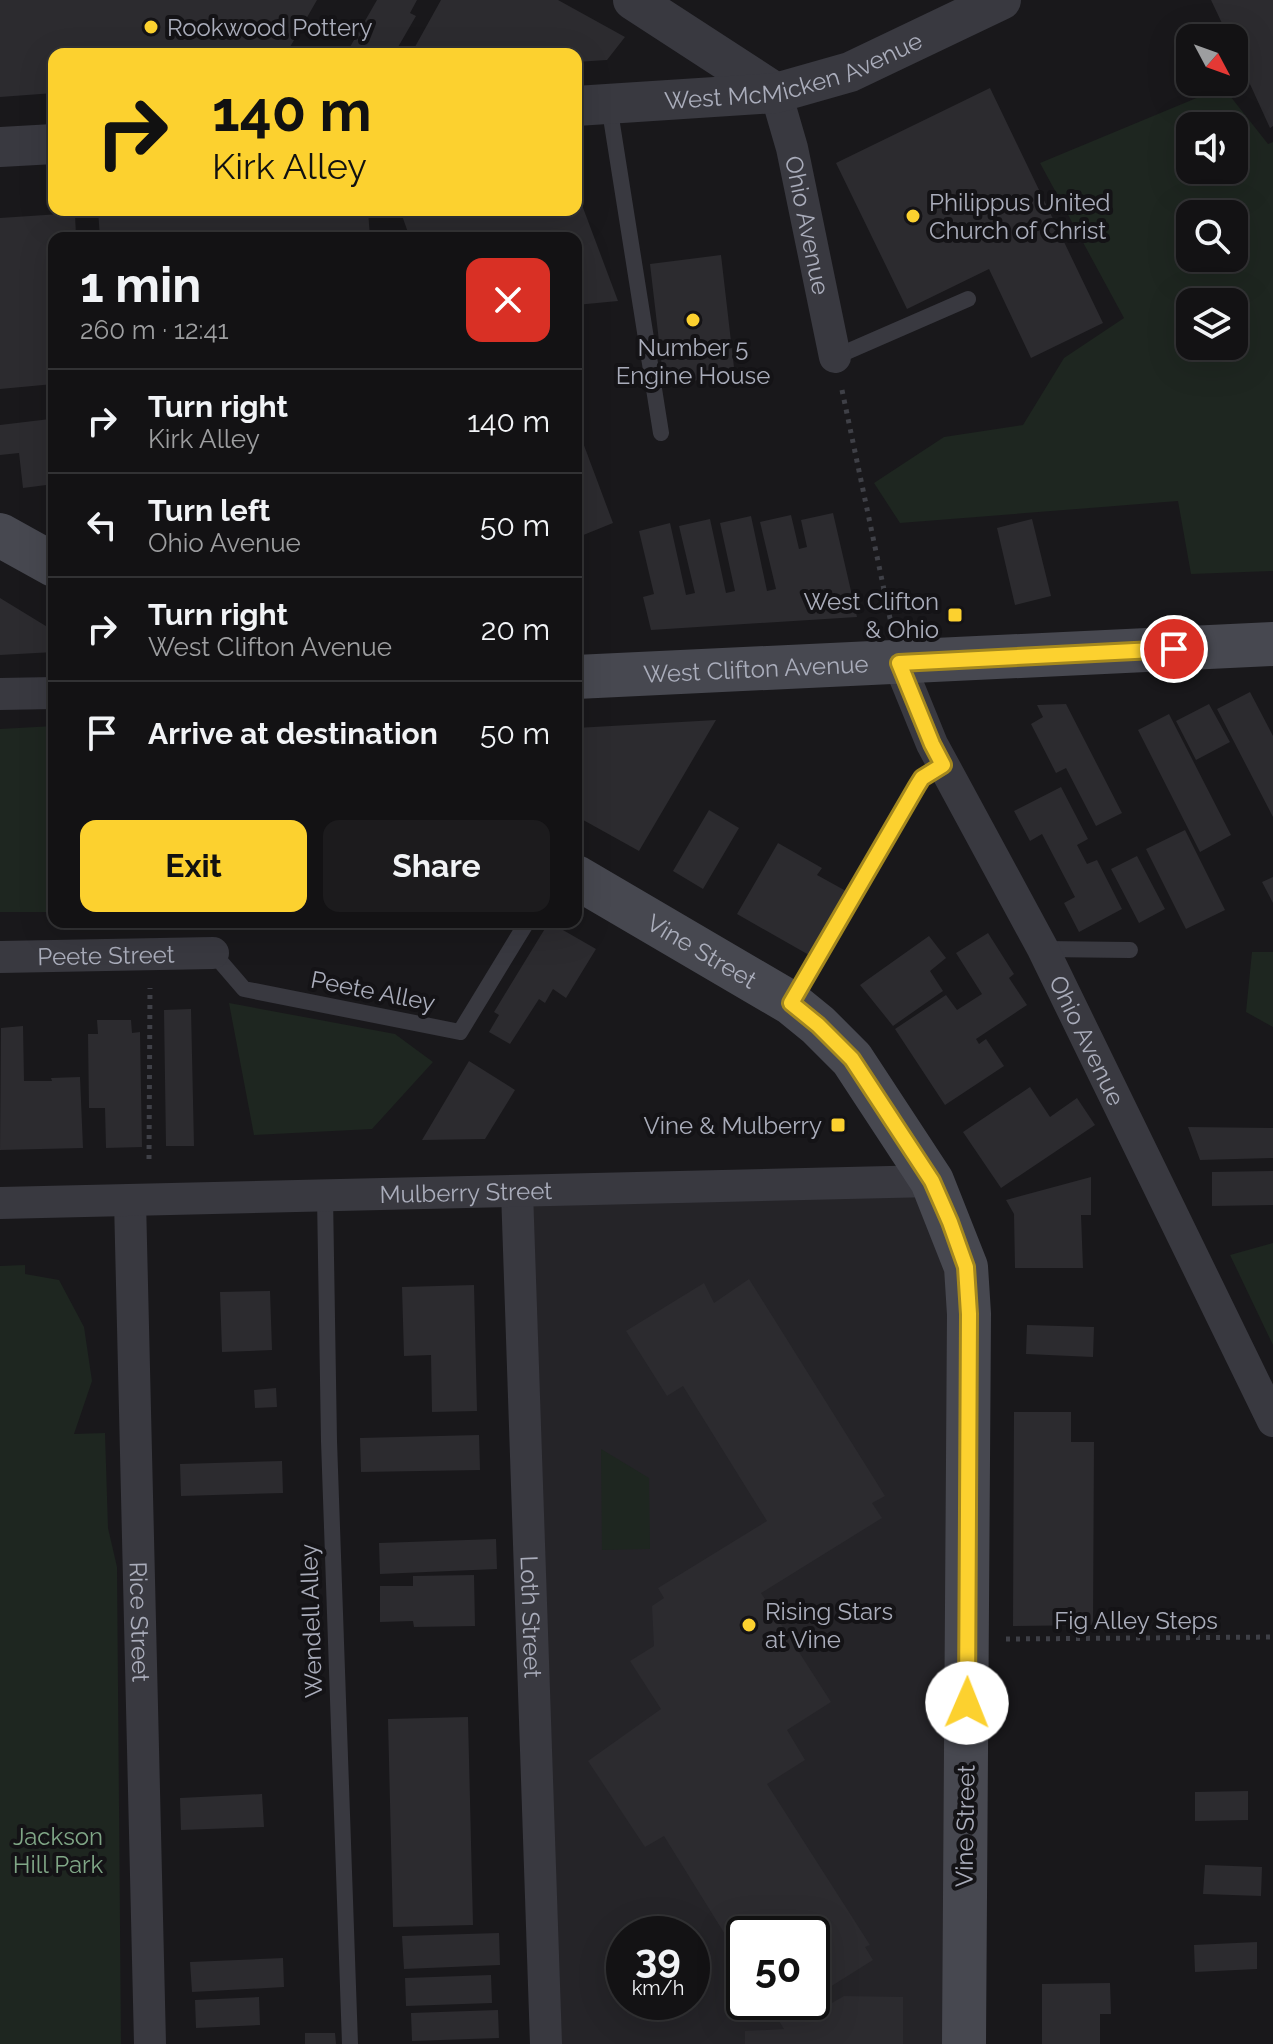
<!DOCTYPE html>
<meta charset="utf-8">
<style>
:root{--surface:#131214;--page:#1c1b1d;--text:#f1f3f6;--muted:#9d9ea0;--line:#323234;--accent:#fcd12f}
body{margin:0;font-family:Raleway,sans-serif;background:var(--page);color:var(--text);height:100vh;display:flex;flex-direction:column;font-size:30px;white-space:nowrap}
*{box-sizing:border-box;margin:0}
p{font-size:26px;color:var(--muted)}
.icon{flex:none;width:44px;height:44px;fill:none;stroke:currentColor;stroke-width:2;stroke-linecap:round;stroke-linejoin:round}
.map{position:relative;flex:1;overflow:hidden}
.drawer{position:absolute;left:48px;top:232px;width:534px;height:696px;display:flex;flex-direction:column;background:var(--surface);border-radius:16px;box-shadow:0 8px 32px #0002,0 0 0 2px var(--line)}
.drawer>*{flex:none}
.guide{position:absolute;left:48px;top:48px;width:534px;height:168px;border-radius:16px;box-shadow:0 8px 32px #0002,0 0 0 2px var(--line);background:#fcd12f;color:#111;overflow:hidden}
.needle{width:52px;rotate:131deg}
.fabs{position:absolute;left:1176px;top:24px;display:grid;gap:16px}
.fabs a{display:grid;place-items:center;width:72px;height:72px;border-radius:16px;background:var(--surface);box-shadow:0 8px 32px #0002,0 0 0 2px var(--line);font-size:40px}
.speed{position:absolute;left:606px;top:1916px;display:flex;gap:16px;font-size:40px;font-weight:700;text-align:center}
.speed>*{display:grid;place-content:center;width:104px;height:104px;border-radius:50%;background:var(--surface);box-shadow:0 8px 32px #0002,0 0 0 2px var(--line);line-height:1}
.speed small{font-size:20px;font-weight:400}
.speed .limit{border:4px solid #111;border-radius:12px;background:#fff;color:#111}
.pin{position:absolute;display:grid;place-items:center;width:68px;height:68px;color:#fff;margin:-34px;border:4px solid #fff;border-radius:50%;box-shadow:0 2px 8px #0007}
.me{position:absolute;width:88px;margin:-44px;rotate:1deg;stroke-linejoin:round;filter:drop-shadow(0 0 6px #0008)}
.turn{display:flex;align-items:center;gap:28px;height:168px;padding:0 32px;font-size:36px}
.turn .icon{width:104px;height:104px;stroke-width:2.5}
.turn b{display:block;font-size:56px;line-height:68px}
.round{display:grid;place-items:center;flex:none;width:84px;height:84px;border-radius:16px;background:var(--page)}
.headline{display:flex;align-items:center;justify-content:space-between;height:136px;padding:0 32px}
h1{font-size:48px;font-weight:700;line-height:60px}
.primary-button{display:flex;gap:16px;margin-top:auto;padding:16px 32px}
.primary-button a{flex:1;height:92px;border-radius:16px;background:var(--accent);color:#111;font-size:32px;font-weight:700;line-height:92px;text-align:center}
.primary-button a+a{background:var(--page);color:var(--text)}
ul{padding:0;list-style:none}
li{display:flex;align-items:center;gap:24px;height:104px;padding:0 32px;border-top:2px solid var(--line)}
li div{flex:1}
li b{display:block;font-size:30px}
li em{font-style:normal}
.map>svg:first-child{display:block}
.built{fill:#252428;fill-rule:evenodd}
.green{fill:#1e2620;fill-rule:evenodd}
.building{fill:#2c2b2f}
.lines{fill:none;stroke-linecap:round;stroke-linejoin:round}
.path{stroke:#3f4047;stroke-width:5;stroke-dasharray:4 6;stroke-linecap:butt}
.service{stroke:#393940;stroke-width:16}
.minor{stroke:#393940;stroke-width:32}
.tertiary{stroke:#393940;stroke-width:40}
.secondary{stroke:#474850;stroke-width:44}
.route-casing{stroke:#a4881f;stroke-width:20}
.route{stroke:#fcd12f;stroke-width:14}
.poi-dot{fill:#fcd12f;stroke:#141316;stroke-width:3}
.labels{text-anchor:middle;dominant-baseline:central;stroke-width:8;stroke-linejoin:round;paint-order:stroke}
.poi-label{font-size:24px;fill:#aaadbb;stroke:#141316;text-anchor:start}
.street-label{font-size:24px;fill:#aaadbb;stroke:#141316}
.park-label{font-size:24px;fill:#80a787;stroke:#141316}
</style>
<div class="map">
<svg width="1273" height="2044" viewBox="0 0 1273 2044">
<rect width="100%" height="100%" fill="#19181b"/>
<path class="built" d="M932,1181l18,41 14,822h-418l-29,-853zM624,1934h68v68h-68zM744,1934h68v68h-68z"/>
<path class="green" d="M1223,87l45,57 5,-2v429l-82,3 -13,-73 -278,22 -26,-40 70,-46 79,-12 41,-67 60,-40 -84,-155zM1234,126v44h-44v-44zM1234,214v44h-44v-44zM1234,302v44h-44v-44z
M54,726v186h-54v-183z
M1252,952h21v75l-27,-15z
M229,1003l166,31 38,28 -61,67 -118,6z
M1273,1243v102l-43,-90z
M25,1265v9l34,6 25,47 8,54 -18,53 31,-1 3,95 9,39 4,477h-121v-778z
M601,1449l48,29 1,71 -48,1z"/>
<path class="building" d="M0,0h317l-31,54h-232v39l-54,4z
M377,0h40l-7,13 6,3 -22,38h-31l-13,-7z
M441,0h117l67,37 -18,23 -31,2v-8h-165z
M1211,0h62v126l-3,2 -36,-79v-11h-5z
M990,88l113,235 -72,35 -42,-89 -82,40 -71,-146z
M576,189l42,112 -42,4v-67h-166l-10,-28h176z
M98,210h270l2,28h-270z
M75,213l1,25h-22v146l-54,5v-171z
M721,255l14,121 -71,8 -14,-120z
M50,419h4v65l-31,4 -4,-35 -19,2v-30z
M576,424l37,99 -37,15z
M833,513l24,104 -206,13 -8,-33 11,-3 -15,-63 31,-8 16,72 9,-2 -16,-67 31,-7 16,74 9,-2 -15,-68 31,-7 16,75 9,-2 -16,-67 31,-7 8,34 8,-2 -6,-27z
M1032,519l19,77 -36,9 -18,-77z
M0,598l54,33v21l-54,3z
M1250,692l23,44v81l-56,-108z
M1066,704l56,109 -26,13 -30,-58 -10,5 -25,-49 12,-7 -6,-12z
M1209,704l21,38 -34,18 -20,-39z
M1169,714l62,121 -31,17 -62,-122z
M716,720l-77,131 -63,-35v-88z
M1061,787l27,52 -11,6 10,19 10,-4 25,49 -43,23 -15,-29 11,-6 -33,-63 -12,7 -16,-30z
M709,810l30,18 -36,61 -30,-18z
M1185,830l40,80 -39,19 -40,-80z
M778,843l44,25 -5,7 29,16 -37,64 -72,-41z
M1137,856l28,53 -26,14 -28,-54z
M1273,877v26l-11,-21z
M549,922l47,27 -30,49 -13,-9 -8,14 -6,-4 -29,45 -21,-12 10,-17 -5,-3z
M988,933l26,41 -5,4 18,27 -51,34 3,5 7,-5 18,27 -59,39 -50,-76 51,-34 11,15 25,-16 -26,-41z
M929,936l17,22 -16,13 13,20 -50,35 -33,-41z
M191,1009l3,137h-28l-2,-136z
M97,1020h34l1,13 8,-1 2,115 -36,1 -1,-40h-16l-1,-74h10z
M23,1026l1,55h28l-1,-3 29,-1 3,71 -83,2 1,-122z
M469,1061l46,29 -30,49 -63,1z
M1030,1087l20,30 27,-19 18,27 -94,63 -38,-56z
M1188,1127l85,1v30l-73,2z
M1273,1171v34l-61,1v-34z
M1091,1177v38h-10l2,53h-68l-1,-54 -8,-14z
M749,1279l136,217 -13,7 10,15 -121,75 70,109 -44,28 18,30 -38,24 103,161 -5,2 8,13 -51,32 8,12 14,-8 59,1v47h-158v-13l39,-2 -17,-27h45v-68h-68v31l-80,-129 -19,11 -57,-86 73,-52 -31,-48 24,-15 -2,-40 12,-8 -6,-10 109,-67 -84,-135 -16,10 -41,-65 78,-48 10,20z
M474,1285l3,126 -45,1 -1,-57 -27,1 -2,-69z
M270,1291l2,59 -50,2 -2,-60z
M1027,1325l67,2 -1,30 -67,-3z
M276,1388l1,19 -22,1 -1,-18z
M1014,1412h57v30h23l-1,183 -80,1z
M479,1435l1,35 -119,2 -1,-34z
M282,1461l1,32 -102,3 -1,-32z
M496,1539l1,30 -117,5 -1,-31z
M474,1575l1,51 -61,1 -1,-6 -33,1v-36h33v-10z
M468,1717l5,208 -80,2 -5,-208z
M1248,1791v29l-53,1v-29z
M262,1794l2,33 -83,3 -1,-32z
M1205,1865l57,2 -1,29 -58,-2z
M499,1933l1,32 -96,4 -2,-33z
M1257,1942v27l-62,3 -1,-27z
M283,1958l1,29 -92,5 -2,-30z
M491,1975l1,28 -86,3 -1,-28z
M1110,1983l1,31h-11v30h-58v-60z
M259,1997l1,28 -64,3 -1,-28z
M498,2010l1,28 -87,3 -1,-28z
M305,2033h30l1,11h-31z"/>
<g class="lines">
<path class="path" d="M842,390l49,233
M149,1159l1,-171
M1006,1639l267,-2"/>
<path class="service" d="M609,105l52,328
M835,357l133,-58
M1043,949l87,1
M213,953l31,36 216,43 67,-110
M793,1001l124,-215 5,-8 21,-13
M325,1196l4,245 21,603"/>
<g class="minor">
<path id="s1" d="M776,93l16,55 43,209"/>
<path id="s2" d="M899,663l33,81 111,205 230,472"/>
<path d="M0,694l54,-1"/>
<path id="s3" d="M0,957l213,-4"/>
<path id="s4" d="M517,1191l29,853"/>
<path id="s5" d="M130,1200l20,844"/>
<path id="s6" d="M0,1203l932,-22"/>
</g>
<g class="tertiary">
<path d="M633,0l143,93"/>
<path id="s7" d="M576,106l200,-13 74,-21 151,-72"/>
<path d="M0,147l54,-3"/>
</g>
<g class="secondary">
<path d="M0,535l54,30"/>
<path id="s8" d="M576,677l697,-33"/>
<path id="s9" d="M576,877l215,126 27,22 34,34 80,122 34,86 3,47 -5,730"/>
</g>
</g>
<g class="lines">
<defs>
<path id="route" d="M967,1703l2,-389 -3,-47 -16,-45 -18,-41 -80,-122 -34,-34 -27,-22 126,-217 5,-8 21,-13 -11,-21 -33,-81 275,-14"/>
</defs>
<use href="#route" class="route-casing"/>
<use href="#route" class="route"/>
</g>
<g class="poi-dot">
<circle cx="151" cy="27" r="8"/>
<circle cx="913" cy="216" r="8"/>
<circle cx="693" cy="320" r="8"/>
<rect x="947" y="607" width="16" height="16" rx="4"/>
<rect x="830" y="1117" width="16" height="16" rx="4"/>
<circle cx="749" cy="1625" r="8"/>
</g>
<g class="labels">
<g class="poi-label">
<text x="167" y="27">Rookwood Pottery</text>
<text x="929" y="202">Philippus United<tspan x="929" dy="28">Church of Christ</tspan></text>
<text x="693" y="347" text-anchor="middle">Number 5<tspan x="693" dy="28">Engine House</tspan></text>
<text x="939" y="601" text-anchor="end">West Clifton<tspan x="939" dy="28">&amp; Ohio</tspan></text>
<text x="822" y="1125" text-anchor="end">Vine &amp; Mulberry</text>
<text x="765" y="1611">Rising Stars<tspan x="765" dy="28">at Vine</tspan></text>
</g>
<g class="street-label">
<text stroke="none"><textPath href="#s7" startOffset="222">West McMicken Avenue</textPath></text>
<text stroke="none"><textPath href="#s1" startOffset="136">Ohio Avenue</textPath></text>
<text stroke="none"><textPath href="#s8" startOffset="180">West Clifton Avenue</textPath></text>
<text stroke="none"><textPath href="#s9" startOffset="146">Vine Street</textPath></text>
<text stroke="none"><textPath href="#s3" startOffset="106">Peete Street</textPath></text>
<text transform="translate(373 991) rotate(11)">Peete Alley</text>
<text stroke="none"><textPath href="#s2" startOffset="422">Ohio Avenue</textPath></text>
<text stroke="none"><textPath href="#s6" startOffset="466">Mulberry Street</textPath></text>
<text stroke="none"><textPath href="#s4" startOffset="426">Loth Street</textPath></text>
<text x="1136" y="1620">Fig Alley Steps</text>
<text transform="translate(311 1621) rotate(-92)">Wendell Alley</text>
<text stroke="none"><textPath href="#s5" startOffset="422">Rice Street</textPath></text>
<text transform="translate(965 1826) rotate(-89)">Vine Street</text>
</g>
<g class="park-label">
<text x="58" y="1836">Jackson<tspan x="58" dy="28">Hill Park</tspan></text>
</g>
</g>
</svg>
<div class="fabs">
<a><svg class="needle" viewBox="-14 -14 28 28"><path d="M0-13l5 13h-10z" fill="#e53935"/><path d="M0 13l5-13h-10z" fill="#9d9ea0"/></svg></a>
<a><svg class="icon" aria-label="sound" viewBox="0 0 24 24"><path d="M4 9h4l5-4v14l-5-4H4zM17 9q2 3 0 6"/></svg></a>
<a><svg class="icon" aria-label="search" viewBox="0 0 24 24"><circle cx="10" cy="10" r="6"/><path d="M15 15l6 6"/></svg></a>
<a><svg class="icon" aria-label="layers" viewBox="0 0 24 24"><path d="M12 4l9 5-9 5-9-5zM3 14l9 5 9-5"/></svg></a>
</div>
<div class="speed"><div>39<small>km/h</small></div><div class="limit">50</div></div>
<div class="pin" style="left:1174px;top:649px;background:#d93025"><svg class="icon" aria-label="arrive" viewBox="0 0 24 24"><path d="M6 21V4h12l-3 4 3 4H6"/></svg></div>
<svg class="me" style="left:967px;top:1703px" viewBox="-20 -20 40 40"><circle r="19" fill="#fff"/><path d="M0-13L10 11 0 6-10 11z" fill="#fcd12f"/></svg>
<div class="guide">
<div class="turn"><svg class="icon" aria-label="right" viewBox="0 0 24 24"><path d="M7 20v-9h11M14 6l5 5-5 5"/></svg><div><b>140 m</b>Kirk Alley</div></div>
</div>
<section class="drawer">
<div class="headline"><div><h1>1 min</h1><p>260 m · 12:41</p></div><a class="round" style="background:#d93025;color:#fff"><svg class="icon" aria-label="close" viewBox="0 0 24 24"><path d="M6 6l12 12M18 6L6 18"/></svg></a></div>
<ul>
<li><svg class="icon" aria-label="right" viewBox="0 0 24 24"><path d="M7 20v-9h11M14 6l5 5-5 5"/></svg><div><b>Turn right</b><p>Kirk Alley</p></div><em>140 m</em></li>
<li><svg class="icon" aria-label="left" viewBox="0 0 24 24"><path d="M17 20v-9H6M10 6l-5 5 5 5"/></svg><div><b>Turn left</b><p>Ohio Avenue</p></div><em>50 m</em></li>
<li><svg class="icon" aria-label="right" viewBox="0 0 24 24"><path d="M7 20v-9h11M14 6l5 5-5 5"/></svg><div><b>Turn right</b><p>West Clifton Avenue</p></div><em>20 m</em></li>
<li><svg class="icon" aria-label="arrive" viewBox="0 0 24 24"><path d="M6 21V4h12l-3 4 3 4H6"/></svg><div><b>Arrive at destination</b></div><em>50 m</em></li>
</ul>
<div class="primary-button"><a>Exit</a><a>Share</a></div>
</section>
</div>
